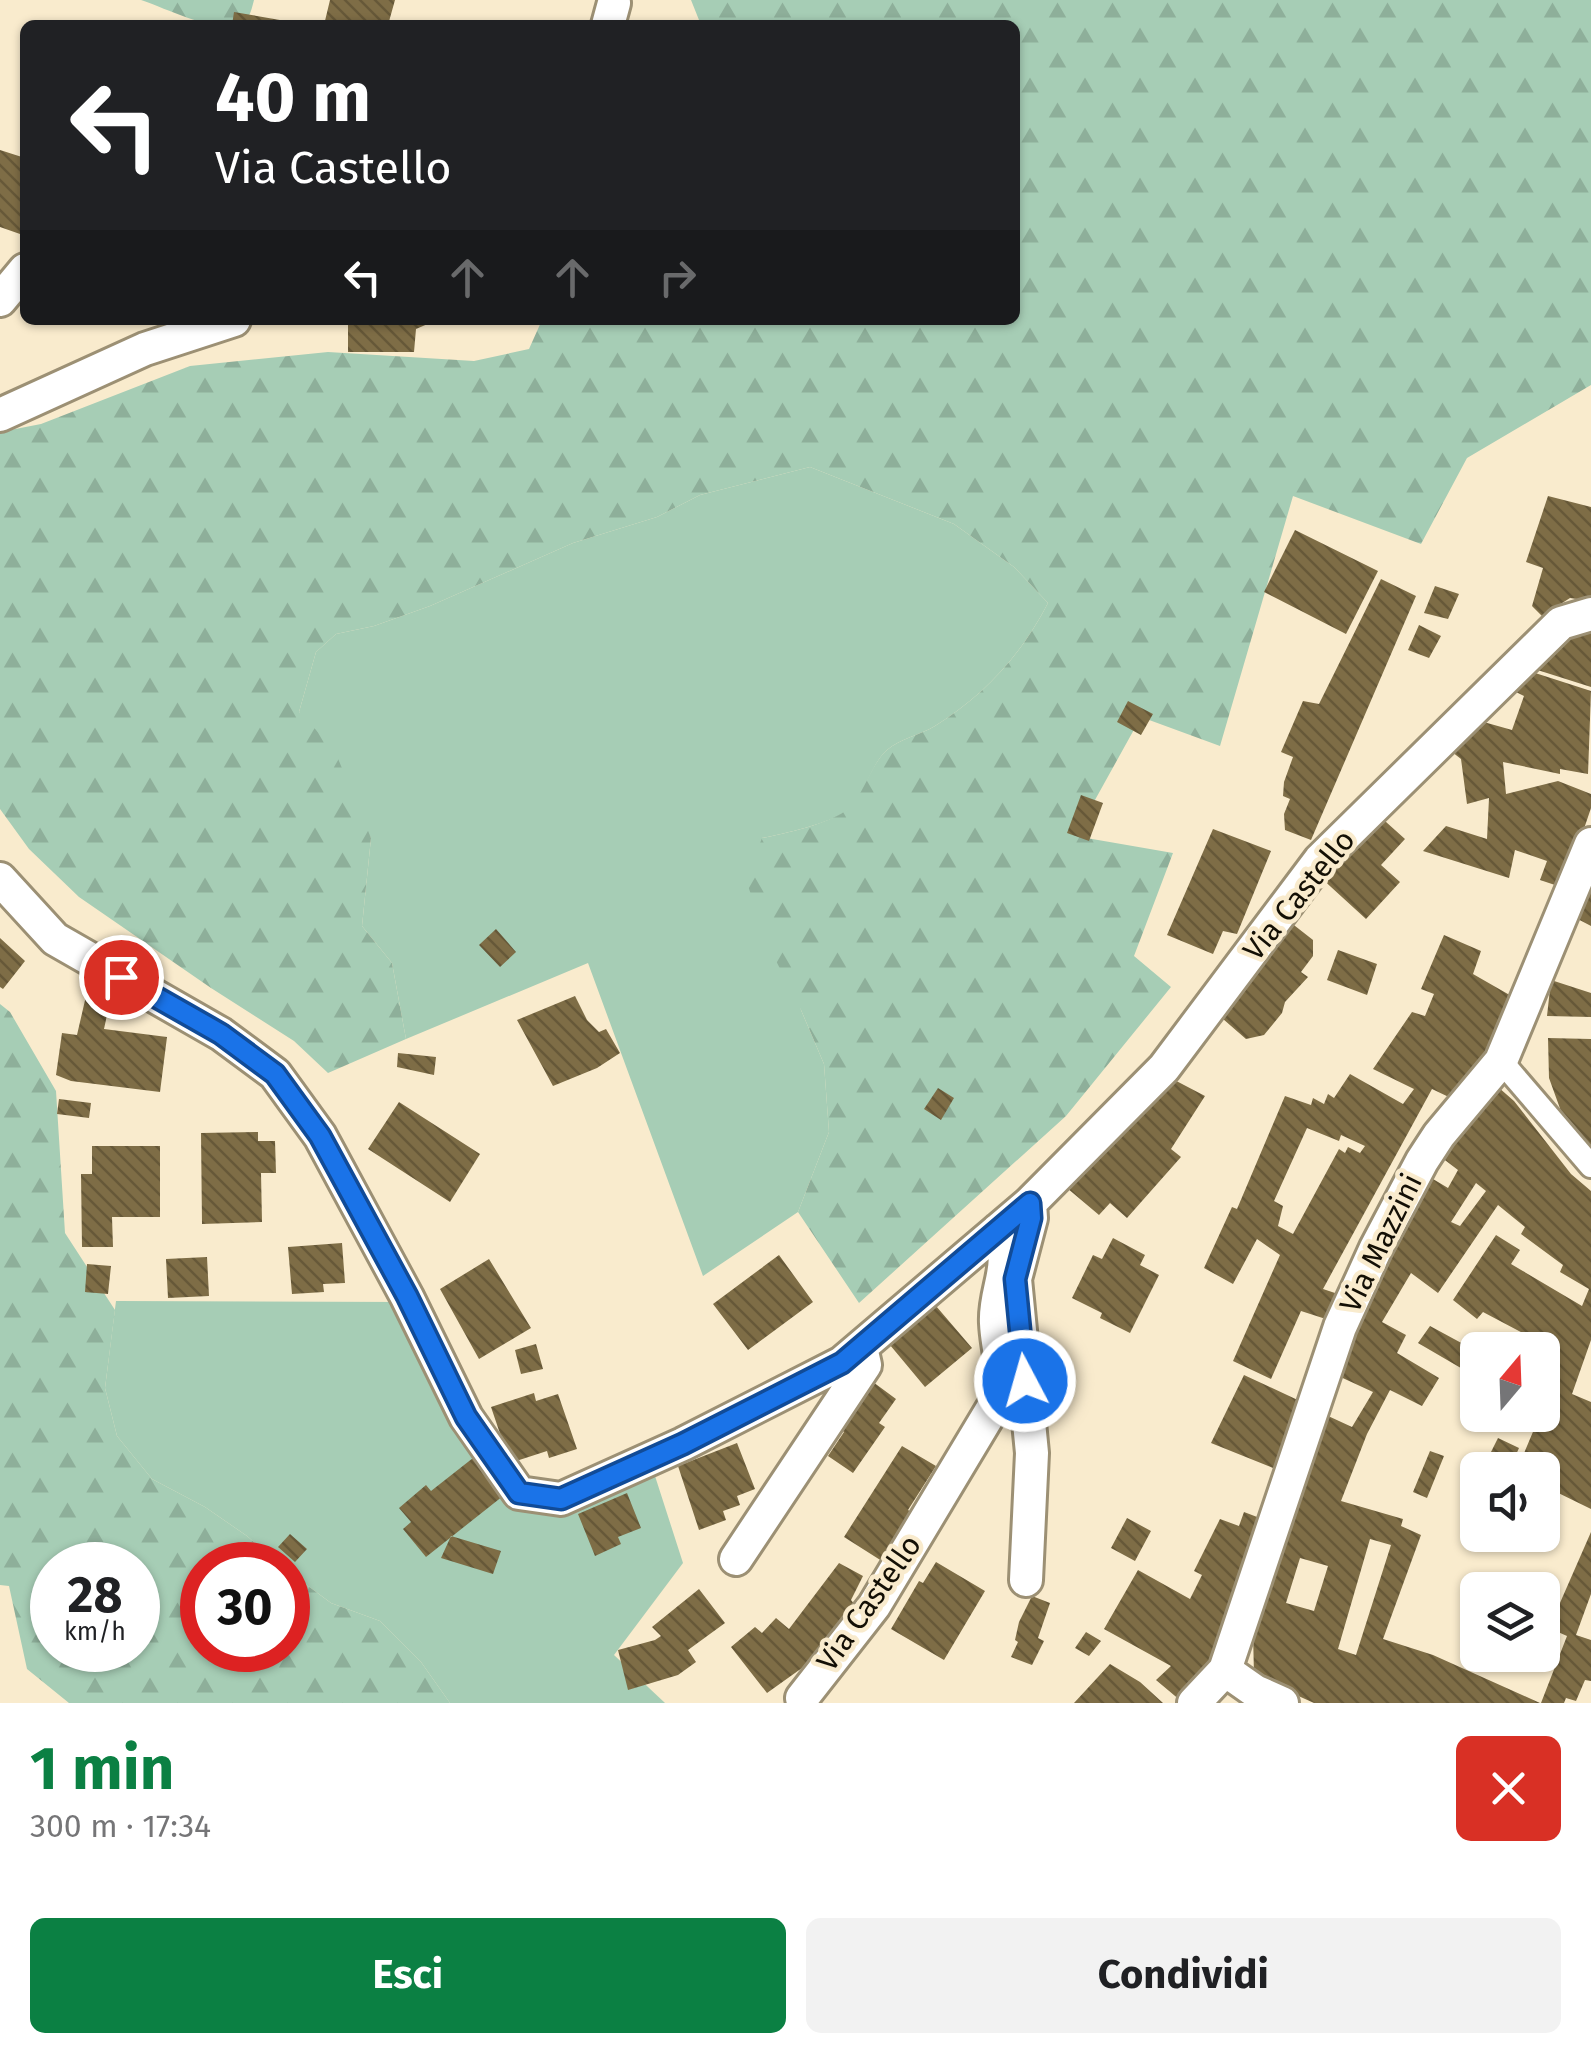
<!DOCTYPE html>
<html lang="it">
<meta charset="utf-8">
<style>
:root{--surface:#fff;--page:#f2f2f2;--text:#202124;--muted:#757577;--accent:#0b8043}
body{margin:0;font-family:"Fira Sans",sans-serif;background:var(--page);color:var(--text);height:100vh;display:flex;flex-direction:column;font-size:38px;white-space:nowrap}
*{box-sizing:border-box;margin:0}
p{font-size:32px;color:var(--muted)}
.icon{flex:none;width:55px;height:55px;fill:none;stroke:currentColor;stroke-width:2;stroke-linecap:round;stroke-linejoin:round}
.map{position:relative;height:1703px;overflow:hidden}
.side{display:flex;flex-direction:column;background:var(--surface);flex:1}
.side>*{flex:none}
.top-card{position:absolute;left:20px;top:20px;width:1000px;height:305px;border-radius:15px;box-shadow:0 2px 8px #0004;background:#202124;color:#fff;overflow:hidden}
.needle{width:65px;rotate:19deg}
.tools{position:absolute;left:1460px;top:1332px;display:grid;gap:20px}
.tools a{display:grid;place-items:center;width:100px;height:100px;border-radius:15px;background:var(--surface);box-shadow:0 2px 8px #0004;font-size:50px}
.speed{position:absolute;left:30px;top:1542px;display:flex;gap:20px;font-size:50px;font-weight:700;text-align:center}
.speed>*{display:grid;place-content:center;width:130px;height:130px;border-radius:50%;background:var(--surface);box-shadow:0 2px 8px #0004;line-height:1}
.speed small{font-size:25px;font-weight:400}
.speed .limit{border:15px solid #d22;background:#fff;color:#111}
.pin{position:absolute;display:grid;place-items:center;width:85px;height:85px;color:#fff;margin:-42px;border:5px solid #fff;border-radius:50%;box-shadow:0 2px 10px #0007}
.me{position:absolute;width:110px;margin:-55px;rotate:354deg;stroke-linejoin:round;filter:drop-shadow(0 0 8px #0008)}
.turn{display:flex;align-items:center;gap:35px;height:210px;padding:0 30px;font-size:45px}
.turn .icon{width:130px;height:130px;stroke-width:2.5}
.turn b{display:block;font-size:70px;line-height:85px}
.lanes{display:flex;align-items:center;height:95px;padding:0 30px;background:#0003;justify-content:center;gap:50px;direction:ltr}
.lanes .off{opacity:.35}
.round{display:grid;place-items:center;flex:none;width:105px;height:105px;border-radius:15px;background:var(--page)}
.head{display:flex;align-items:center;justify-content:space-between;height:170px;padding:0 30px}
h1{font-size:60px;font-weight:700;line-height:75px;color:var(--accent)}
.cta{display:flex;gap:20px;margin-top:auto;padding:20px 30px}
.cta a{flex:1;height:115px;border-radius:15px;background:var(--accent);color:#fff;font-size:40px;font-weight:700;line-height:115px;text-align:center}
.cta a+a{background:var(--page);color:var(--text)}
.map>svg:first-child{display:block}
.grass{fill:#a6cdb5}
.forest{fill:url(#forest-firs);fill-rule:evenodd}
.building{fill:url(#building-back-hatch);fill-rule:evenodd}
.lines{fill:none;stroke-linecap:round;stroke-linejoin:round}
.pedestrian-casing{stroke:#9c9074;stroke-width:28}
.minor-casing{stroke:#9c9074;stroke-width:38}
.pedestrian{stroke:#fff;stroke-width:22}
.minor{stroke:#fff;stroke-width:32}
.route-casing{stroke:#114b97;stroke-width:25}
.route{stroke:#1a73e8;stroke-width:18}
.labels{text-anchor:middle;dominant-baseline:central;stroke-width:9;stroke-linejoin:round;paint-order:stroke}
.street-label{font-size:30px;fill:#130f05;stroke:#f9ebcd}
</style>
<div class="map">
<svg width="1591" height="1703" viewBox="0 0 1591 1703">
<defs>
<pattern id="forest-firs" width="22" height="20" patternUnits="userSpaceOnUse" patternTransform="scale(2.5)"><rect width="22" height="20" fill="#a6cdb5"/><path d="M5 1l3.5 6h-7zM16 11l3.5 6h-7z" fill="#8eaf9a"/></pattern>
<pattern id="building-back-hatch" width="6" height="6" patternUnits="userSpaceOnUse" patternTransform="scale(2.5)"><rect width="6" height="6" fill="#7e6d46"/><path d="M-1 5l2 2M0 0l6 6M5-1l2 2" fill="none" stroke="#665838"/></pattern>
</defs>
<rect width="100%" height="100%" fill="#f9ebcd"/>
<path class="grass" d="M810,467l144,57 60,43 34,36c-27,52 -63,92 -113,123 -15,9 -36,13 -48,24 -17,15 -21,44 -38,59 -16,14 -66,25 -87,29l39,172 23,54 5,68 -31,80 -95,64 -115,-313 -182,76 -14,-76 -30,-37 9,-88 -72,-126 17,-60 20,-18 38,-8 56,-20 143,-63 84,-26 43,-22z
M116,1301l289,1 111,183 85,12 54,-21 28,87 -69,92 51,48h-215l-29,-41 -41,-41 -49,-18 -43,-32v-6h-7l-34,-29 -42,-29 -53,-28 -35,-43 -12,-48z"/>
<path class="forest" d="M141,0h113c-2,8 -4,17 -10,22 -22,16 -80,-15 -103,-22z
M691,0h900v385l-124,73 -46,86 -128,-48 -73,250 -79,-29 -66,119 98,17 -39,103 37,31 -105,129 -207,187 -61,-91 31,-80 -5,-68 -23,-54 -32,-63 -23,-67 16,-42c21,-4 71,-15 87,-30 16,-15 21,-43 38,-58 12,-11 33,-15 48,-24 50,-31 86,-71 113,-123l-34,-36 -60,-43 -144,-57 -110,28 -43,22 -84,26 -143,63 -56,20 -38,8 -20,18 -17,60 35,37 37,89 -9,88 30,37 14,76 -78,34 -34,-32 -83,-53 -132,-91 -50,-48 -29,-40v-377l41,-8 149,-58 138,-14 146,9 55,-12 13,-29h473v-295h-314z
M0,1004l10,8 46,79 9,142 50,77 -10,78 12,48 35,43 53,28 42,29 34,29h-79v85h86v-79l43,32 49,18 41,41 29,41h-381l-42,-34 -18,-83 -9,-1zM52,1565h86v85h-86z"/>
<path class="building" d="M330,0h65l-7,25h-64z
M234,12l63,11v2h-65z
M0,150l25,8v62l-5,14 -20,-7z
M348,320h89l-21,9 -2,23h-66z
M1548,496l43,11v94l-21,-3 -28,18 -10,-10 11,-38 -17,-6z
M1295,530l83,41 -32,63 -82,-42z
M1381,579l35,17 -105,244 -26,-10 -1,-16 6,-15 -7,-3 1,-14 9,-25 -12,-5 22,-51 16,3z
M1435,586l24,8 -11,25 -24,-6z
M1419,625l22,11 -12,22 -21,-8z
M1572,630h19v57l-63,-20z
M1529,671l62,20 -3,83 -28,-5v5l-57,-12 3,32 52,-13 33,13v14l-27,80 -24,-8 7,-19 -32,-11 -6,28 -86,-27 23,-25 41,13 2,-41 -22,6 -6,-45 -14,-11 26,-29 39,11 12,-34 -14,-7z
M1128,701l25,13 -12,21 -24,-13z
M1081,795l22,8 -14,38 -22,-8z
M1376,813l29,26 -24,26 19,17 -34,37 -47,-43z
M1213,829l58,22 -34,83 -14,-3 -10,23 -46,-19z
M1591,871v55l-19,-10z
M1290,922l23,18v16l-12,16 7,5 -23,25 -3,11 -18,22 -18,4 -31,-27z
M496,929l20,23 -16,15 -21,-22z
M1444,935l37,16 -8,23 47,27 -11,21 -56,77 -21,-10 -109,200 18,6 -9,26 -31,-10 -30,68 -38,-18 47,-106 -23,-16 -24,45 -29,-16 28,-61 5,2 48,-113 26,9 2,-7 11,6 4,-10 6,4 16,-24 53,30 11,-15 -41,-20 39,-57 13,4 9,-22 -13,-5zM1307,1128l32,13 2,-6 24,11 -5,7 -12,-6 -3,6 -6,-4 -46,85 -15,-8 5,-20 -9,-5z
M0,938l25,23 -22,28 -3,-2z
M1338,950l39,14 -10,31 -40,-15z
M1551,980l40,13v24l-44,-1z
M86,996l24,5 -6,28 63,8 -7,55 -89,-11 -15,-6 6,-42 15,2z
M575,996l12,24 12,12 7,-3 14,24 -23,15 -44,18 -36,-66z
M1548,1038l43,1v113l-29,-38 -13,-36z
M398,1053l38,4 -2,18 -37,-8z
M1163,1074l42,22 -34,53 10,8 -54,61 -17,-15 -11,12 -32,-27z
M1490,1080l24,21 57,73 20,17v149l-19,54 19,8v107l-49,-24v-15h-25l23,-55h2v-46l7,-22 -66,-35 -6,7 -24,-19 43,-65 24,15 -9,14 71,42 7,-17 -29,-17 3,-7 -42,-31 4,-7 -27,-22 -60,88 -27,-20 -29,49 24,13 -9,18 42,25 -17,28 -32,-16 -23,44 -26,67 62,18 -2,7 20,9 -38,104 50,16 107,48h-226l-60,-27 -1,-45 73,-216 26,12 21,-35 -39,-18 94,-198 20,12 10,-18 -25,-19zM1476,1183l10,8 -26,35 -9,-4zM1370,1539l21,6 -35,110 -18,-6zM1300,1558l28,8 -14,45 -28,-8z
M938,1088l16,10 -13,22 -17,-11z
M59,1099l32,4 -2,15 -32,-4z
M399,1102l81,52 -30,48 -82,-53z
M258,1132v9h17l1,32h-15l1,49 -60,2 -1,-91z
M92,1146h68v71h-48l1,30h-31l-1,-73h11z
M1113,1238l32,17 -5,10 19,10 -29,58 -30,-15 2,-5 -30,-15 21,-43 9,4z
M342,1243l3,40 -22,1 1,8 -32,2 -4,-47z
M779,1255l34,47 -65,48 -35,-46z
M207,1257l2,39 -41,2 -2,-39z
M489,1259l42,69 -52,31 -39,-70z
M87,1264l24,2 -3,28 -23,-2z
M936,1306l36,42 -47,39 -35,-42z
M1430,1326l48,26v26l-60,-35z
M536,1344l7,25 -22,5 -6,-24z
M1244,1375l58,27 -24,68 -67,-27z
M873,1382l23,17 -17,24 6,4 -32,46 -25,-17 16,-24 -5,-4z
M534,1393l2,8 22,-7 19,55 -28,9 -2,-7 -37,12 -19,-56z
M1498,1438l21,10 -8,18 -22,-10z
M737,1443l18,46 -18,7 3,9 -17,6 3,9 -27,10 -21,-64z
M902,1446l34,20 -28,44 7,5 -30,48 -41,-26z
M1430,1451l14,5 -17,42 -14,-6z
M473,1458l30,38 -77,61 -23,-28 8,-7 -12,-14 27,-23 5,6z
M627,1493l14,35 -23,9 3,7 -26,12 -17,-42z
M1244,1512l21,8 -35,110 -26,46 -23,25 -25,-21 15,-14 -67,-37 34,-59 52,29 12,-24 -8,-4 26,-52 19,7z
M1127,1518l24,13 -16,30 -24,-13z
M1591,1532v62l-15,41 15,5v41l-6,-1 -9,21 -10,-3 -2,5h-23l26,-67 -18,-8z
M290,1534l17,15 -12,13 -17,-15z
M451,1536l50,15 -8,23 -52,-16z
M936,1562l49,29 -41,69 -53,-31 28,-48 4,2z
M839,1563l24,13 -12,24 4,5 -53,63 -35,25 -36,-46 24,-20 7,6 14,-15 13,11z
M699,1589l26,34 -37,27 8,12 -18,13 -50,15 -10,-40 37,-10 6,-4 -9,-9z
M1032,1596l18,7 -12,35 6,3 -12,24 -21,-8 7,-15 -3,-2 4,-18z
M1086,1632l15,9 -12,15 -14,-8z
M1110,1664l30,18 23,21h-89z"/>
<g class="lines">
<defs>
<path id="pedestrian" d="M1501,1061l90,105"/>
<path id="minor" d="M608,25l6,-22
M0,300l25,-30
M0,415l145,-66 89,-29
M0,879l55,60 166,95 54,40 45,62 87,161 59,120 53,76 42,6 122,-55 159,-81 188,-160 134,-135 156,-208 241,-237 30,-9
M736,1559l129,-194 -4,-18
M1026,1580l6,-127 -17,-174 16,-61 -1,-15
M1225,1670l30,21 27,12
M802,1698l72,-92 132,-220c-4,-21 -9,-42 -10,-63 -2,-34 19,-57 2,-93
M1194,1703l31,-33 115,-343 36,-79 46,-87 17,-26 62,-74 90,-217"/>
</defs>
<use href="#pedestrian" class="pedestrian-casing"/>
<use href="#minor" class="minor-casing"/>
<use href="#pedestrian" class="pedestrian"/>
<use href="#minor" class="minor"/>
</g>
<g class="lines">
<defs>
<path id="route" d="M121,977l100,57 54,40 45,62 87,160 59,121 53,76 42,6 122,-55 159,-81 188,-160 1,15 -16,61 10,102"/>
</defs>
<use href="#route" class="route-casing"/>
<use href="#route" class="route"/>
</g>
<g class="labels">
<g class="street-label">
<text transform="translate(1299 895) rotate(-51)">Via Castello</text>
<text transform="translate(1381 1243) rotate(-64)">Via Mazzini</text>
<text transform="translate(869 1603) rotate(-55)">Via Castello</text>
</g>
</g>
</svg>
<div class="tools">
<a><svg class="needle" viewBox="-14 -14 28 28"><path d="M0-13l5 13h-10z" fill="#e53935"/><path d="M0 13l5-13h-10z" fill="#757577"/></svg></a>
<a><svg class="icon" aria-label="sound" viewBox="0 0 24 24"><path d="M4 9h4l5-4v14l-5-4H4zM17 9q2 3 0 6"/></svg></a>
<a><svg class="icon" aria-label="layers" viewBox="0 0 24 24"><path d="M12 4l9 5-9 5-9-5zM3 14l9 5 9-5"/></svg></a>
</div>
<div class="speed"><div>28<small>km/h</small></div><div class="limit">30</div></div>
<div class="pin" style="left:121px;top:977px;background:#d93025"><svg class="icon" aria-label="arrive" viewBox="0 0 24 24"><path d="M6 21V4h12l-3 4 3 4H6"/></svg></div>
<svg class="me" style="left:1025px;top:1381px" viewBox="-20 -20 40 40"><circle r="17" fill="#1a73e8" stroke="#fff" stroke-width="3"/><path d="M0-11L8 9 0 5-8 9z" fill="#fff"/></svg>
<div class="top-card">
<div class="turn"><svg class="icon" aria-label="left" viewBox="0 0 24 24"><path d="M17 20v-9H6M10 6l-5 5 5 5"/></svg><div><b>40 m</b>Via Castello</div></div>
<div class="lanes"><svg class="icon" aria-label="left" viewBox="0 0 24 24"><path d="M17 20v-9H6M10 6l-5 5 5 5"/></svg><svg class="icon off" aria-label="ahead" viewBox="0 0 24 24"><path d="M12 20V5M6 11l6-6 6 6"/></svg><svg class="icon off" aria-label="ahead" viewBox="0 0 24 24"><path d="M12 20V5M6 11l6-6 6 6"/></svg><svg class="icon off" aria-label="right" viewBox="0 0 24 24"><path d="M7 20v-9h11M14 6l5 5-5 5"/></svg></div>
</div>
</div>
<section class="side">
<div class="head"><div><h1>1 min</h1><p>300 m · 17:34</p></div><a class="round" style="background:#d93025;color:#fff"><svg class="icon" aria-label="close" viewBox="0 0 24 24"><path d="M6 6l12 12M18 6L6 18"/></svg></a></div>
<div class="cta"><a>Esci</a><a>Condividi</a></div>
</section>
